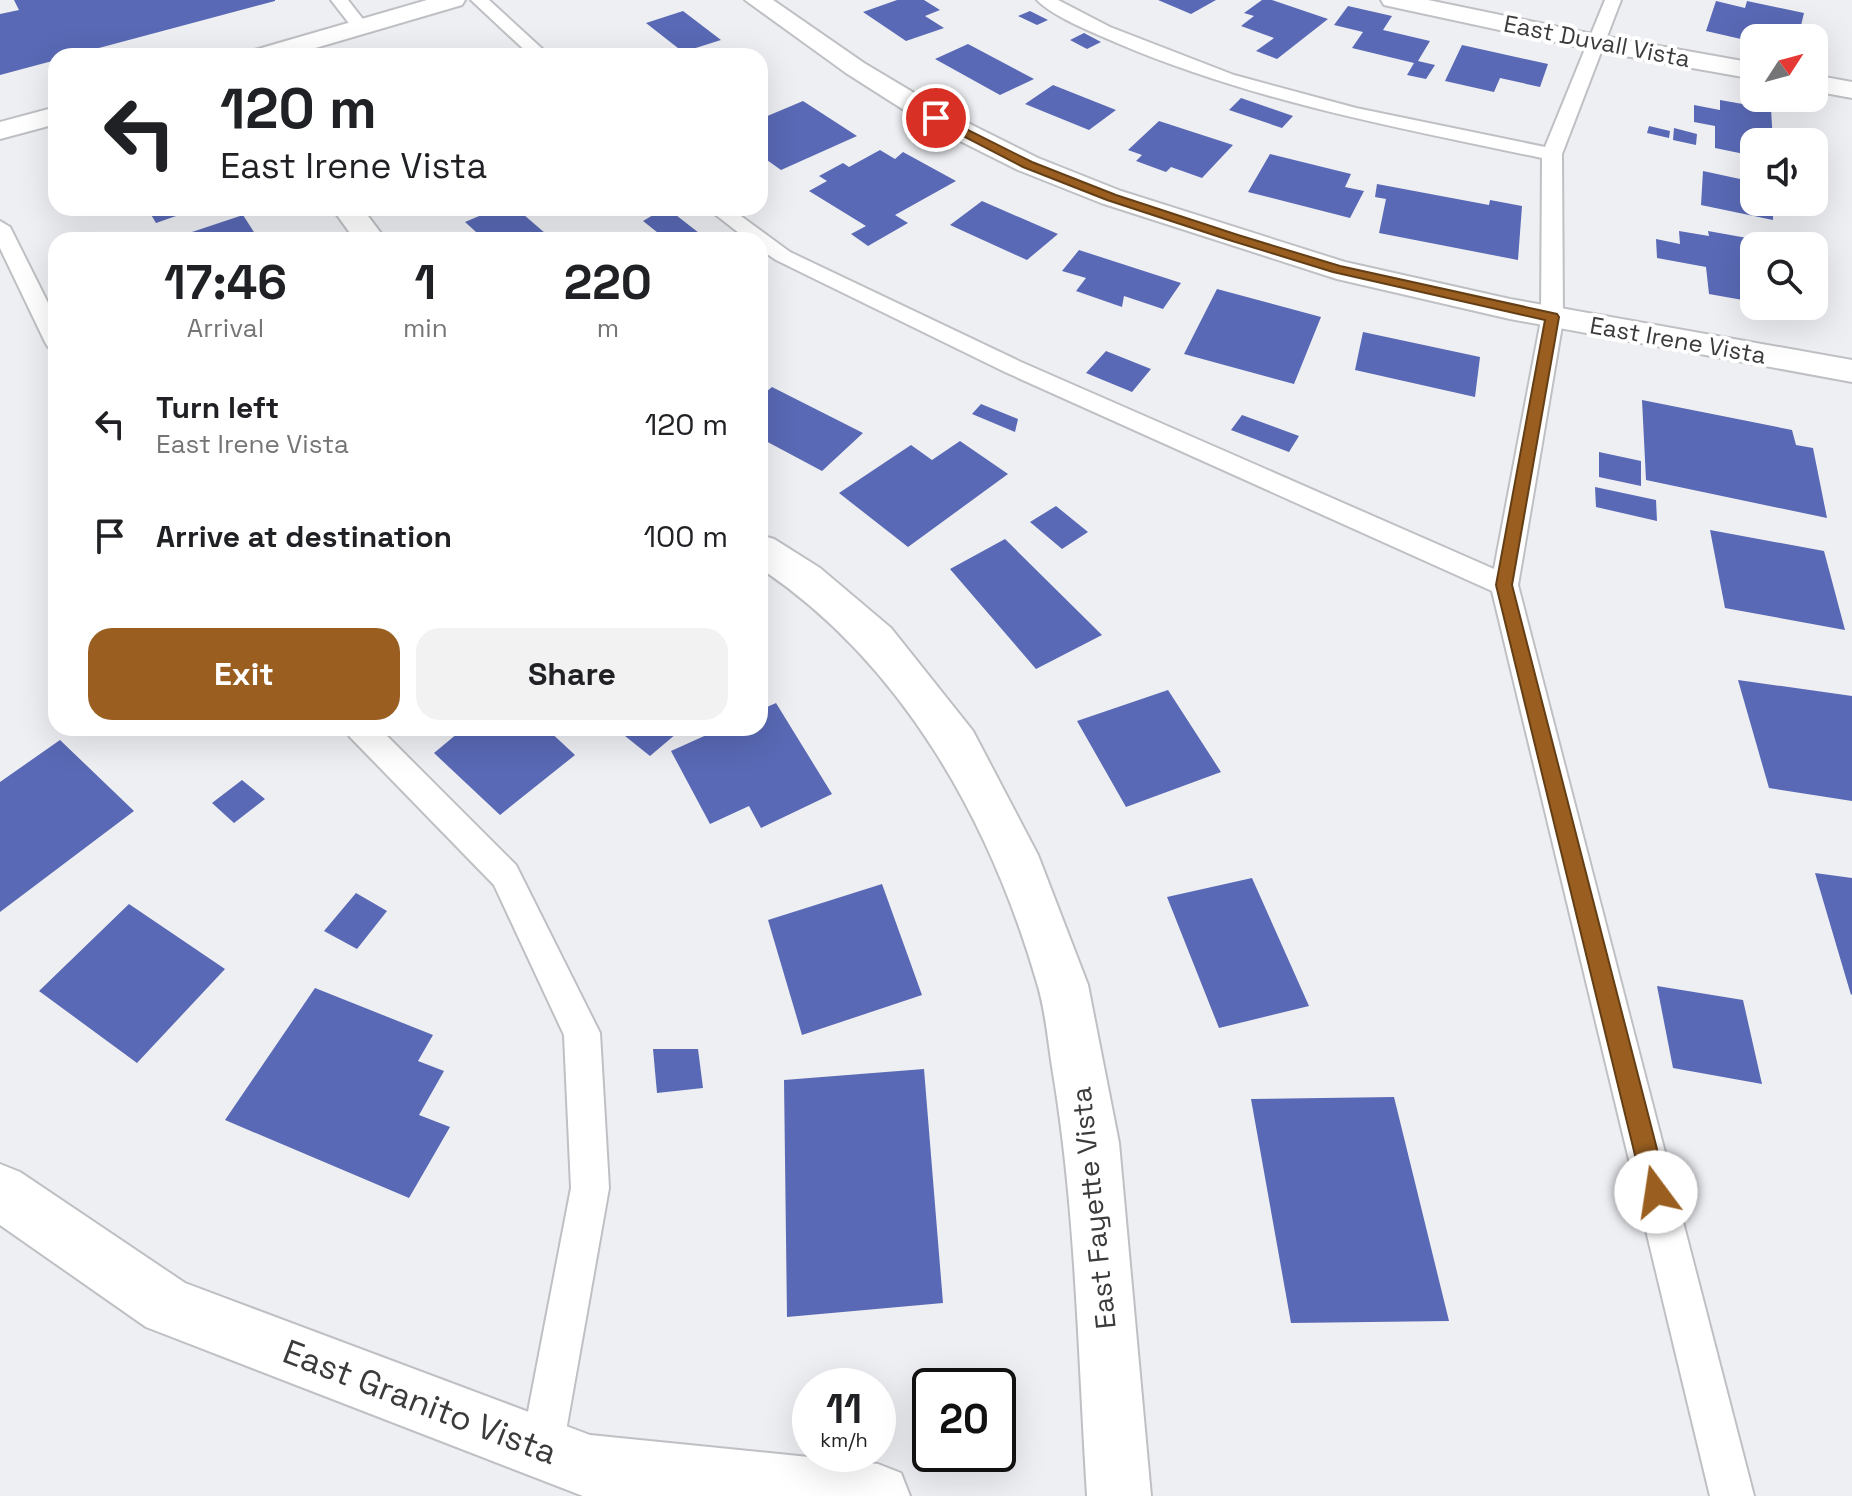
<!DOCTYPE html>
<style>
:root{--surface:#fff;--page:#f2f2f2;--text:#202124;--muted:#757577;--accent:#9a5f20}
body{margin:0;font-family:"Space Grotesk",sans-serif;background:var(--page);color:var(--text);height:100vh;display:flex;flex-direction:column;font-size:30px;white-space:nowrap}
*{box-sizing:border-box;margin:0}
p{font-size:26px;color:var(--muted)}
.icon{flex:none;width:44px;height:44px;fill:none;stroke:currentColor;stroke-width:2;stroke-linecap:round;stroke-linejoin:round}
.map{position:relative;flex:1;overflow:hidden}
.panel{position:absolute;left:48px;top:232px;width:720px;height:504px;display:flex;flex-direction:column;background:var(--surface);border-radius:24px;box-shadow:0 8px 32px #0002}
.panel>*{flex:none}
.banner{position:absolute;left:48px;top:48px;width:720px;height:168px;border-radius:24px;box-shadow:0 8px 32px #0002;background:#fff;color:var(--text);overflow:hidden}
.needle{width:52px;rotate:54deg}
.buttons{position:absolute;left:1740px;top:24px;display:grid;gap:16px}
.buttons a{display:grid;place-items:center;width:88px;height:88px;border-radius:16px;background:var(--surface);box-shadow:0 8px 32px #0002;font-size:40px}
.speed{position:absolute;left:792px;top:1368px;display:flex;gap:16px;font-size:40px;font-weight:700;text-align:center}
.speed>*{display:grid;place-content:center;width:104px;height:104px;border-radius:50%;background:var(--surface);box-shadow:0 8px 32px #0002;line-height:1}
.speed small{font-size:20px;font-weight:400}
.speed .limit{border:4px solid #111;border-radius:12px;background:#fff;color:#111}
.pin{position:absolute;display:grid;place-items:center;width:68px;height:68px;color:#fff;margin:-34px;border:4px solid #fff;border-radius:50%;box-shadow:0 2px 8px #0007}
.me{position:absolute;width:88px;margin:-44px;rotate:346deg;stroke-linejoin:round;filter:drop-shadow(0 0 6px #0008)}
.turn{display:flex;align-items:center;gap:28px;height:168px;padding:0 40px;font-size:36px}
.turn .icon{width:104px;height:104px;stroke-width:2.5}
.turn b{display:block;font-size:56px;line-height:68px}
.eta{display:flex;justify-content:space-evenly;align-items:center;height:136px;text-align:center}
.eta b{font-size:48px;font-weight:700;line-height:56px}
.cta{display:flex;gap:16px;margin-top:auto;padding:16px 40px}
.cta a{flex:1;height:92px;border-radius:24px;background:var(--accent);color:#fff;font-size:32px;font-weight:700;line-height:92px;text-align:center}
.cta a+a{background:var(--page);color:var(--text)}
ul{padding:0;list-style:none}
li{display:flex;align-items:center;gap:24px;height:112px;padding:0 40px}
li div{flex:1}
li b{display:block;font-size:30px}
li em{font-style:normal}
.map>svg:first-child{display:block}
.building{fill:#5969b5}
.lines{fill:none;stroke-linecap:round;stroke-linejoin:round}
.lane-casing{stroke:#bfc0c4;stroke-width:4}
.street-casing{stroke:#bfc0c4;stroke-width:4}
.lane{fill:#fff;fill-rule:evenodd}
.street{fill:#fff;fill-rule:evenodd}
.route{fill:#9a5f20;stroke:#643e15;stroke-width:2}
.labels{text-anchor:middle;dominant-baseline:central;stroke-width:8;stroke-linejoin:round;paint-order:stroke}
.far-street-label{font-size:24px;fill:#3b3b3d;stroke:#fff}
.street-label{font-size:28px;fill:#3b3b3d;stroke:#fff}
.near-street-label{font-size:34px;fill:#3b3b3d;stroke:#fff}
</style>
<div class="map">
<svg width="1852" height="1496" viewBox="0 0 1852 1496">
<rect width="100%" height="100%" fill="#eeeff3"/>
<path class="building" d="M14,0h261v1l-206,55h-13v4l-56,15v-61l19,-4z
M897,0h27l16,10 -15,6 19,12 -38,13 -43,-29z
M1158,0h58l-25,14z
M1262,0h10l56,19 -51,40 -21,-8 18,-13 -33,-12 13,-10 -10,-3z
M1716,1l29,7 2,-7 57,12 -6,25h-44v4l-48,-11z
M1348,6l44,10 -9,14 47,11 -12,20 17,4 -9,14 -19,-4 7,-12 -62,-15 11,-16 -29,-7z
M683,11l38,29 -38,12 -37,-29z
M1030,11l18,9 -11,5 -19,-9z
M1084,33l17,9 -14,7 -17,-9z
M968,44l66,35 -34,16 -65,-36z
M1462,45l86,19 -8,23 -40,-9 -6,14 -49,-11z
M1053,85l63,25 -27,20 -64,-26z
M1241,98l52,18 -11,12 -53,-18z
M1720,100l51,9 2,33h-19v14l-39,-8v-22l-21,-4v-17l26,5z
M803,101l54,35 -76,34 -21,-15v-36z
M1159,121l74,24 -31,33 -31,-11 -5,5 -30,-11 6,-6 -14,-5z
M1649,126l21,5 -1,7 -22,-5z
M1674,128l23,6 -1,11 -23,-5z
M880,150l15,9 8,-7 53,29 -61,34 13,8 -40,23 -17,-12 15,-8 -57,-35 18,-10 -8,-5 24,-13 6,4z
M1270,154l81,20 -6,13 19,4 -14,27 -102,-26z
M1703,171l51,11v20h19v18l-72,-15z
M1377,184l112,21 1,-5 32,6 -4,54 -139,-27 7,-34 -11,-2z
M982,201l76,33 -31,26 -77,-35z
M147,208h52l-43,15z
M498,208h18l37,32h-68l-20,-18z
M665,208h2l41,32h-41l-24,-19z
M243,215l16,25h-69l-4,-6z
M1679,231l30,5 -1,-5 67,12v3h-21v56l-45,-8 -3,-27 -49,-9 -1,-19 24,5z
M1079,250l102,33 -18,26 -39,-13 -2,11 -46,-16 10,-13 -24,-7z
M1217,289l104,28 -27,67 -110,-30z
M1363,332l117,25 -5,40 -120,-27z
M1106,351l45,18 -19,23 -46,-19z
M772,387l91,46 -41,38 -62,-33v-41z
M1642,400l150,30 4,15 17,3 14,70 -181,-38z
M981,404l37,15 -3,13 -43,-18z
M1242,415l57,21 -10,16 -58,-22z
M960,441l48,33 -100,73 -69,-54 72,-48 21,15z
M1599,452l42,9v25l-42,-9z
M1595,487l61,13 1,21 -61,-14z
M1056,506l32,26 -26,17 -32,-27z
M1710,530l114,21 21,79 -120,-22z
M1005,539l97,96 -66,34 -86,-100z
M1738,680l114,16v105l-83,-13z
M1168,690l53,82 -95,35 -49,-86z
M776,703l56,91 -71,34 -12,-22 -39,18 -39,-73 51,-23h38v-18z
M464,728h82l29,27 -75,60 -66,-62z
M615,728h68l-33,28z
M60,740l74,71 -134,101v-130z
M242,780l23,19 -31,24 -22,-20z
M1815,873l37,5v116l-1,1z
M1252,878l57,128 -90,22 -52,-131z
M882,884l40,111 -120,40 -34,-115z
M356,893l31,18 -30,38 -33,-18z
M129,904l96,65 -88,94 -98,-72z
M1657,986l86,14 19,84 -89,-16z
M315,988l118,47 -15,26 26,10 -25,44 31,12 -41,71 -184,-78z
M653,1049h45l5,39 -46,5z
M924,1069l19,234 -156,14 -3,-237z
M1394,1097l55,224 -158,2 -40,-224z"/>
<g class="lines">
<defs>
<path id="lane" d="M331,0h17l21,27 -2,4h-12z
M471,0h18l61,56h-19z
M1037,0h21l52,27 124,48 122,33 189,39 60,-147h16l-59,154 1,166 -45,265 236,911h-44l-218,-905 -487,-219 -229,-112 -16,-11v-9h-12l-41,-32h23l60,44 231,110 473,207 47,-249 1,-162c-144,-30 -289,-57 -425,-115 -22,-10 -64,-26 -80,-43z
M0,221l10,6 46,92v30l-8,-2 -3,-5 -45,-94z
M345,728h34l137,137 84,168 9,155 -46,260 -6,15 -15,6 -15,-6 -6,-15 50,-260 -7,-153 -70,-150 -144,-148z"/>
<path id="street" d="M427,0h38l-3,5 -174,51h-41l4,-5z
M745,0h28l91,63 82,49 92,46 83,33 224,71 165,37 342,61v22l-342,-63 -173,-40 -236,-76 -83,-33 -92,-46 -80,-51z
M1381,0h47l169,35 157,28v16l-157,-28 -204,-44 -9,-2z
M1814,75l38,7v16l-38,-7z
M56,107v17l-56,15v-17z
M332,208h30l24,32h-31z
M760,535l14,4 46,29 71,60 82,103 65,124 50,130 31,158 32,353h-64c-9,-141 -11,-284 -34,-423 -5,-30 -7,-61 -16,-90 -47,-162 -134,-319 -277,-415z
M0,1164l20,8 165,111 405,152 288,29 23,9 9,23h-327l-437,-169 -146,-102z"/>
</defs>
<use href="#lane" class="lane-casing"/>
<use href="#street" class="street-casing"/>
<use href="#lane" class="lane"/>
<use href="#street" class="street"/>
</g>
<path class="route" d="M936,114l96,48 84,33 122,40 102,31 217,48 2,3 -47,268 156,607 -4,9 -8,3 -8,-3 -4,-9 -148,-607 49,-265 -212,-48 -104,-32 -122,-40 -84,-33 -91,-47 -2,-2z"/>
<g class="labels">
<g class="far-street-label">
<text transform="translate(1597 41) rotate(11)">East Duvall Vista</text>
<text transform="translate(1678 340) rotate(10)">East Irene Vista</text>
</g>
<g class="street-label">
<text transform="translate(1093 1208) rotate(-96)">East Fayette Vista</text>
</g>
<g class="near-street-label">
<text transform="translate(420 1402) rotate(21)">East Granito Vista</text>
</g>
</g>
</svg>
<div class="buttons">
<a><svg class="needle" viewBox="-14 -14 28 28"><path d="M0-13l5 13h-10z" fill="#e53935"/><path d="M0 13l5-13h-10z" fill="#757577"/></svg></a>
<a><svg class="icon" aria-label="sound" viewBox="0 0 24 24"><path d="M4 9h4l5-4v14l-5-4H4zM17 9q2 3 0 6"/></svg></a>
<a><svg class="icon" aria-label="search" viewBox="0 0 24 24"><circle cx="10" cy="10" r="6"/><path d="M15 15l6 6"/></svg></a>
</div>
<div class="speed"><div>11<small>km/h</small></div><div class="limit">20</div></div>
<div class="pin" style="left:936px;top:118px;background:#d93025"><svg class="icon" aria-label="arrive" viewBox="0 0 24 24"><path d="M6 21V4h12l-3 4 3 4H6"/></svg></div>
<svg class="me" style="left:1656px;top:1192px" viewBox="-20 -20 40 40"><circle r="19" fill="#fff"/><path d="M0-13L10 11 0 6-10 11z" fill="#9a5f20"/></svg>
<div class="banner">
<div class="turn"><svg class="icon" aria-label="left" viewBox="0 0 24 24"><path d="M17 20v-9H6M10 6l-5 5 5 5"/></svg><div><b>120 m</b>East Irene Vista</div></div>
</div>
<section class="panel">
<div class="eta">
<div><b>17:46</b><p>Arrival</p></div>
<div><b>1</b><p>min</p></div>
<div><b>220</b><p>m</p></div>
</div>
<ul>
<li><svg class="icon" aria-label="left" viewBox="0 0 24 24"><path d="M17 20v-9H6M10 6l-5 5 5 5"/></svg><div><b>Turn left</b><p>East Irene Vista</p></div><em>120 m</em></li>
<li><svg class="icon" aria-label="arrive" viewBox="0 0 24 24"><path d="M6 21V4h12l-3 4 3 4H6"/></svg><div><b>Arrive at destination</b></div><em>100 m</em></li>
</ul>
<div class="cta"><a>Exit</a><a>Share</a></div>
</section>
</div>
